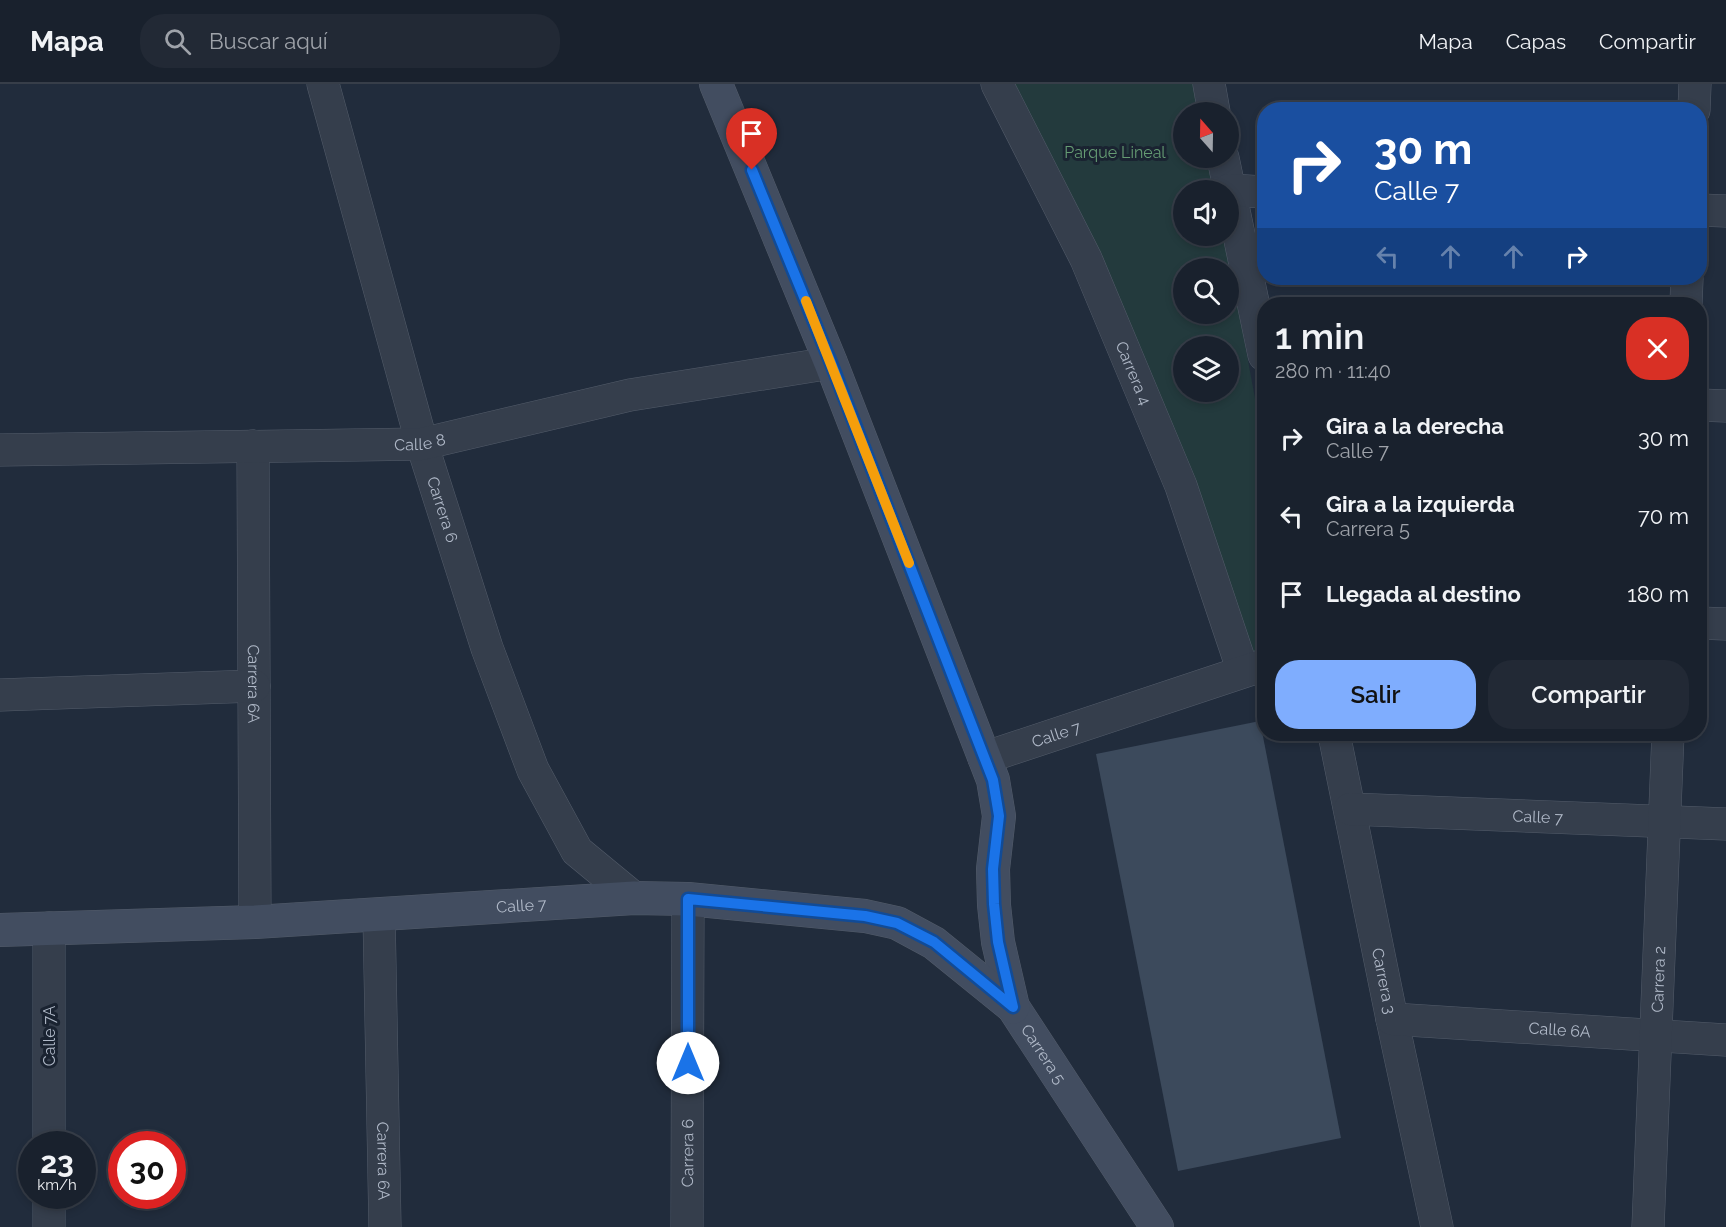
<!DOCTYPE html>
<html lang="es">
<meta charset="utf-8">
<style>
:root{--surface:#19212d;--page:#222935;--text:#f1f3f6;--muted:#9fa3aa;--line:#373e49;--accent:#7fadfe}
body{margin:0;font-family:Raleway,sans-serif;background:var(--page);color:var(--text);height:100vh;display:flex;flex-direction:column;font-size:22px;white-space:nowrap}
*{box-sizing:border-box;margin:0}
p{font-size:20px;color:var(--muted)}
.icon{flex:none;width:33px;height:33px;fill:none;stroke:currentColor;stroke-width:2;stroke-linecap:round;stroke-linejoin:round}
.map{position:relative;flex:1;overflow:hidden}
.panel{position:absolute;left:1257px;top:213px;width:450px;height:444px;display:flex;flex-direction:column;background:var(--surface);border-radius:24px;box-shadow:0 3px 9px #0003,0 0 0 2px var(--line)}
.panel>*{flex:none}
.top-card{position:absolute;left:1257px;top:18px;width:450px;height:183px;border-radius:24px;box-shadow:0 3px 9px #0003,0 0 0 2px var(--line);background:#1a4fa0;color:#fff;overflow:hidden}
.needle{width:39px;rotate:340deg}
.tools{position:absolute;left:1173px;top:18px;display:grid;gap:12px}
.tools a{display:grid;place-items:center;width:66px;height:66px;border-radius:50%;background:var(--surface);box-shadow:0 3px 9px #0003,0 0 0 2px var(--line);font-size:30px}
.speed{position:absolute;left:18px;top:1047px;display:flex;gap:12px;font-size:30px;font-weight:700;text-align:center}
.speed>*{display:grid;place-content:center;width:78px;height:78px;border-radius:50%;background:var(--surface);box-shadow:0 3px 9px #0003,0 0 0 2px var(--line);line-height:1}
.speed small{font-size:15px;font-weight:400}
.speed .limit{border:9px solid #d22;background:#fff;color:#111}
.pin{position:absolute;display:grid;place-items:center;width:51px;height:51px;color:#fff;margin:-62px -26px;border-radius:50% 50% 50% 0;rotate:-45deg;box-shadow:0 0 6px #0007}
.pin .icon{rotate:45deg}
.me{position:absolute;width:66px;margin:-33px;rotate:0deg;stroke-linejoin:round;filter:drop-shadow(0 0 4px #0008)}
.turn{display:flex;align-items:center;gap:21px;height:126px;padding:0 18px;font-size:27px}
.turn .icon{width:78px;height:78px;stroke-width:2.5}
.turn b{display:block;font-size:42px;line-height:51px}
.lanes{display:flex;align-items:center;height:57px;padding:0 18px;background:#0003;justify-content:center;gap:30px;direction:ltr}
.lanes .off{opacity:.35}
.round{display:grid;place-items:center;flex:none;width:63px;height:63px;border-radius:24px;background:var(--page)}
.headline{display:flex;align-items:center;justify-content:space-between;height:102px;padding:0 18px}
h1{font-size:36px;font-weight:600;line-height:45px}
.primary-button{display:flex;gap:12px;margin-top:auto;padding:12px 18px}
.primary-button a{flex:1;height:69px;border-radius:24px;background:var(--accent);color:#111;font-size:24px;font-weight:600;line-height:69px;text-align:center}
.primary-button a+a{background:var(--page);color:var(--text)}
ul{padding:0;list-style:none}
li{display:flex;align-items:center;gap:18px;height:78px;padding:0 18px}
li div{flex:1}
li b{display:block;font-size:22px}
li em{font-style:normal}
header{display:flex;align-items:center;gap:36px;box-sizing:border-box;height:84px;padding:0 30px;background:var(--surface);border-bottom:2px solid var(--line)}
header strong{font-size:28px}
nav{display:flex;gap:33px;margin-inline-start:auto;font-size:21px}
.search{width:420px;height:54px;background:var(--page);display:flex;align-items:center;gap:15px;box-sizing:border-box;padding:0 21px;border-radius:24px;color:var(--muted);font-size:22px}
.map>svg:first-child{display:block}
.green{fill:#233a3d;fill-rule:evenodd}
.building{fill:#3c4a5c}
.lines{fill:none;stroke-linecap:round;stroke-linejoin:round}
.street-casing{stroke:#535c6a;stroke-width:33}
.secondary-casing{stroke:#535c6a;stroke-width:34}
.street{stroke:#353e4c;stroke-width:32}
.secondary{stroke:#424d60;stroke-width:33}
.route-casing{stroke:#114b97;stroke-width:15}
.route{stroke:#1a73e8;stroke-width:10}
.slow{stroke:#f59e0b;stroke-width:10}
.labels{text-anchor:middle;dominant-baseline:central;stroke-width:6;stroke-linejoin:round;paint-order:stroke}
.park-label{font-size:16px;fill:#659b73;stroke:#1a2331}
.street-label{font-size:16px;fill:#b0b9c8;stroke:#1a2331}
</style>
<header>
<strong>Mapa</strong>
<div class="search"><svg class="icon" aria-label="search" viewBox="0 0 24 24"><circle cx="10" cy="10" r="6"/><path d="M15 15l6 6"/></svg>Buscar aquí</div>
<nav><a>Mapa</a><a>Capas</a><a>Compartir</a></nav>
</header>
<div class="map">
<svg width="1726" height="1143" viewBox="0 0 1726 1143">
<rect width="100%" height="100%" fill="#212c3c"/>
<path class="green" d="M1004,0h193l6,28h-19v46h27l6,32h-33v46h41l39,211v240l-8,2 -65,-197zM1184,184h44v46h-44zM1184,262h44v46h-44z"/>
<path class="building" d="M1260,637l81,417 -163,33 -82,-417z"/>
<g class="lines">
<defs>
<g id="street">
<path id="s1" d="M323,0l99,360 65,204 46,122 44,81 57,47"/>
<path id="s2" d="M997,0l89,175 95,227 62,185"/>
<path d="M1209,0l5,28"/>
<path d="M1694,26l1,-26"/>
<path d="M1223,74l41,197"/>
<path d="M1229,106l35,2"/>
<path d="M1700,126l26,1"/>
<path d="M1686,220l1,-26"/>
<path d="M1700,321l26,1"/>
<path id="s3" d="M253,362l2,476"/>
<path id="s4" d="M0,366l422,-6 208,-49 201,-32"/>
<path d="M1700,539l26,1"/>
<path d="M0,611l254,-9"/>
<path id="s5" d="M1334,650l58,285 45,208"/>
<path id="s6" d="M984,674l280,-93"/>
<path id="s7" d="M1350,725l376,15"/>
<path id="s8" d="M379,831l6,312"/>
<path d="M49,844v216"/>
<path id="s9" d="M1392,935l334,21"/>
<path d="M49,1112v31"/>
<path id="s10" d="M687,1143l1,-328"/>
<path id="s11" d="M1648,1143l20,-493"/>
</g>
<g id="secondary">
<path id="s12" d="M716,0l115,279 162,417 6,36 -6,53 1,36 4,37 15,65 144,220"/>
<path id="s13" d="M0,846l255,-8 379,-24 54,1 177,17 32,7 37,20 79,64"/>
</g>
</defs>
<use href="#street" class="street-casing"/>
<use href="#secondary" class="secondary-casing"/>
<use href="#street" class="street"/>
<use href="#secondary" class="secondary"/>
</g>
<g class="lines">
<defs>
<path id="route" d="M688,979v-164l177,17 32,7 37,19 79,65 -15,-65 -4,-38 -1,-35 6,-53 -6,-36 -162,-417 -79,-193"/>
</defs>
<use href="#route" class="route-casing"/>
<use href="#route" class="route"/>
<path class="slow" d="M806,217l103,262"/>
</g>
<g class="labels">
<g class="park-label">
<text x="1115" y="68">Parque Lineal</text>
</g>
<g class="street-label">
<text stroke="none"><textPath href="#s2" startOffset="320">Carrera 4</textPath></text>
<text stroke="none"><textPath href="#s4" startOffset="420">Calle 8</textPath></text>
<text stroke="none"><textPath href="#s1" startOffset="442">Carrera 6</textPath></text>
<text stroke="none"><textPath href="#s3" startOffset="238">Carrera 6A</textPath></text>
<text stroke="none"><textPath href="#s6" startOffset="76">Calle 7</textPath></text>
<text stroke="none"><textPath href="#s7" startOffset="188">Calle 7</textPath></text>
<text stroke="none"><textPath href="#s13" startOffset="522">Calle 7</textPath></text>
<text stroke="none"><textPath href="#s11" startOffset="248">Carrera 2</textPath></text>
<text stroke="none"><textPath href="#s5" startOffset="252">Carrera 3</textPath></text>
<text stroke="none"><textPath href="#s9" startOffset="168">Calle 6A</textPath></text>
<text transform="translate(49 952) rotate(-90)">Calle 7A</text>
<text stroke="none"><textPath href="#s12" startOffset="1035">Carrera 5</textPath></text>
<text stroke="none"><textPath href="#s10" startOffset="74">Carrera 6</textPath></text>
<text stroke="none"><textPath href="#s8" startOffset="246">Carrera 6A</textPath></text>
</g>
</g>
</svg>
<div class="tools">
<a><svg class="needle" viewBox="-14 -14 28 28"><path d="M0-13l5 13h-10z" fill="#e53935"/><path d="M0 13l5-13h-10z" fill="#9fa3aa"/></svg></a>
<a><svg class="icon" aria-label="sound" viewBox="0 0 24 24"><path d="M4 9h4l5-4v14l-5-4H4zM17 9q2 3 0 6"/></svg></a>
<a><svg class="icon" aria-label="search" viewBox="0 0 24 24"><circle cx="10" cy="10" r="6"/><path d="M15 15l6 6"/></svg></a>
<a><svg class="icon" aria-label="layers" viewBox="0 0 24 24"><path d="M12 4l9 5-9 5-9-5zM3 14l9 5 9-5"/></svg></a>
</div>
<div class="speed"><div>23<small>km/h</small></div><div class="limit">30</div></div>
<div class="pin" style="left:752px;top:86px;background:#d93025"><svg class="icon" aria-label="arrive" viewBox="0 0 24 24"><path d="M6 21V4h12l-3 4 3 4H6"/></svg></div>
<svg class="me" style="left:688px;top:979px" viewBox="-20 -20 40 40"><circle r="19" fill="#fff"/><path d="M0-13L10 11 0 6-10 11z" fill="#1a73e8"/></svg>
<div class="top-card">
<div class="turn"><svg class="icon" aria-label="right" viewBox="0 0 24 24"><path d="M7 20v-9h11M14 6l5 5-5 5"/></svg><div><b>30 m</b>Calle 7</div></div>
<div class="lanes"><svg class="icon off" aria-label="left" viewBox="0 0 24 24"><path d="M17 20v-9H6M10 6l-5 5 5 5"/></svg><svg class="icon off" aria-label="ahead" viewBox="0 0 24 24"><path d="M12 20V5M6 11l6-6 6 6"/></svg><svg class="icon off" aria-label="ahead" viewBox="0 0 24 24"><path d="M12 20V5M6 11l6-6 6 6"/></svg><svg class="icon" aria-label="right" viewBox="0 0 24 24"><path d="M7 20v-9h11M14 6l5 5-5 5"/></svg></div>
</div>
<section class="panel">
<div class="headline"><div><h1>1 min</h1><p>280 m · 11:40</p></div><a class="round" style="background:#d93025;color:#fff"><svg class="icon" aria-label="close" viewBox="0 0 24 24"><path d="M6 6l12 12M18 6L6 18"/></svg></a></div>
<ul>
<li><svg class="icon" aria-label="right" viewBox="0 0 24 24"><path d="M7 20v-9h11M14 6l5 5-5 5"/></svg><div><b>Gira a la derecha</b><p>Calle 7</p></div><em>30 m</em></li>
<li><svg class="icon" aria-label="left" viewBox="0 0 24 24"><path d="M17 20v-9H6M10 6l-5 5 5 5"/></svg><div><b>Gira a la izquierda</b><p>Carrera 5</p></div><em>70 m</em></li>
<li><svg class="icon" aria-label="arrive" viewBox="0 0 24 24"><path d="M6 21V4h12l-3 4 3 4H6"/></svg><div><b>Llegada al destino</b></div><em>180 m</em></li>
</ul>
<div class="primary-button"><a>Salir</a><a>Compartir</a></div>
</section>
</div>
